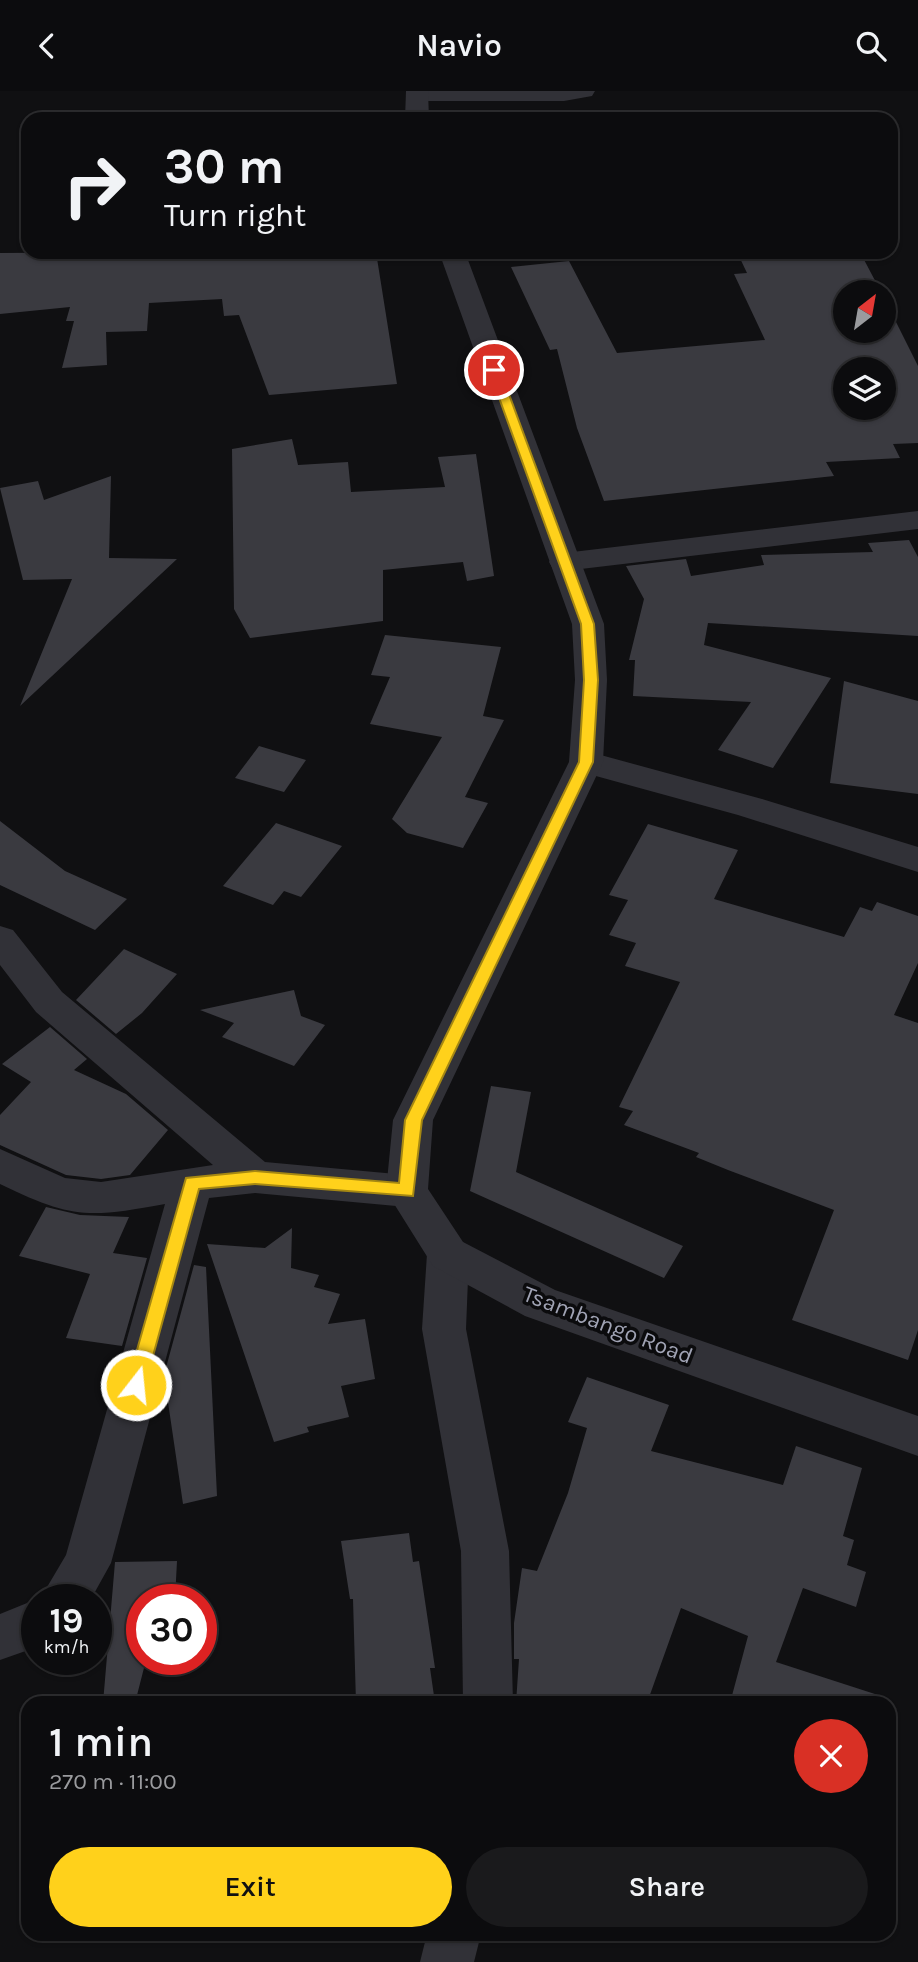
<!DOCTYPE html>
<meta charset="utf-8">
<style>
:root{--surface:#0c0c0e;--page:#1a1a1c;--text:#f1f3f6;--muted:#9a9b9e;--line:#2c2c2e;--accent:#ffd11b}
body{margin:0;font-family:Karla,sans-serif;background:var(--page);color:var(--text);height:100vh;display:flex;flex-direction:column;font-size:26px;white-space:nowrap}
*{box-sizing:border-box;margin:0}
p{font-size:23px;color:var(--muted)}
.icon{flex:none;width:38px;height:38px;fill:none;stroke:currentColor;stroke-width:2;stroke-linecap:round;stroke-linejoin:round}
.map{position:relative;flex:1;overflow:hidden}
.details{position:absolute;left:21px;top:1605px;width:875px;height:245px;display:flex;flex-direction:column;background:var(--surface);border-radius:21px;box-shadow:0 2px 5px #0004,0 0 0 2px var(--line)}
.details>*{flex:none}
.top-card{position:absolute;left:21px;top:21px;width:877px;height:147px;border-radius:21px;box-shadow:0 2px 5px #0004,0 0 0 2px var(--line);background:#0c0c0e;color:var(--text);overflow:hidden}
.needle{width:46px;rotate:31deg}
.fabs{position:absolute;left:833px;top:189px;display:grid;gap:14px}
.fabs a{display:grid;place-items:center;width:63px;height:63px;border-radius:50%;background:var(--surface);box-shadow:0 2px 5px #0004,0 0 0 2px var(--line);font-size:35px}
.speed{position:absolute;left:21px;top:1493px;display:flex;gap:14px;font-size:35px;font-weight:700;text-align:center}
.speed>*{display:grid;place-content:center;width:91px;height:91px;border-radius:50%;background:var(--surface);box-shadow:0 2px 5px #0004,0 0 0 2px var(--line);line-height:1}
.speed small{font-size:18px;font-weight:400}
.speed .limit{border:10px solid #d22;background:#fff;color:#111}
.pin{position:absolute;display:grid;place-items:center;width:60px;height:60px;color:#fff;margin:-30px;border:4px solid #fff;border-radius:50%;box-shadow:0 2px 7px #0007}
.me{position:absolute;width:77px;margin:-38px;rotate:16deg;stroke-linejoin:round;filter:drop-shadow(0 0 5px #0008)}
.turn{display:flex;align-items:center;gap:24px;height:147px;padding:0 28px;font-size:32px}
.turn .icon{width:91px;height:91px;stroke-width:2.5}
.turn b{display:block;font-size:49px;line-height:60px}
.round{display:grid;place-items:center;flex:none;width:74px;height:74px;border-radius:37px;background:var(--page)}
.overview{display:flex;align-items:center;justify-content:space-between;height:119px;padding:0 28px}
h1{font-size:42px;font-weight:600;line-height:52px}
.cta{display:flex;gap:14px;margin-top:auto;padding:14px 28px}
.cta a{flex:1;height:80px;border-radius:42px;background:var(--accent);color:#111;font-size:28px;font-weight:600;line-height:80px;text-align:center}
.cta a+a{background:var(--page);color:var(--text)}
header{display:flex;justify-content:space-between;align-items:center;height:91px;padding:0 28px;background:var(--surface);font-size:32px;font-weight:600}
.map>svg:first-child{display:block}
.building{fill:#3a3a40;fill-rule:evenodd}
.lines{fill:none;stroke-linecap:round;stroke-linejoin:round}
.minor{fill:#313137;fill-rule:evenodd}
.tertiary{fill:#313137;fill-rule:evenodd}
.route{fill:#ffd11b;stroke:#a68812;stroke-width:2}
.labels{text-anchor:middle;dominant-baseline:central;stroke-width:7;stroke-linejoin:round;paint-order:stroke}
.street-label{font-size:23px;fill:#a0a3b4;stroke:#0b0b0d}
</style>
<header><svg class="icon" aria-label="back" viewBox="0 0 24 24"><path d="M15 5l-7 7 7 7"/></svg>Navio<svg class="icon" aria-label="search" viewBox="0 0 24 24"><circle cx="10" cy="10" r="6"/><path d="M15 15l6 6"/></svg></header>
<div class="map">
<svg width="918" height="1871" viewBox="0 0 918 1871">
<rect width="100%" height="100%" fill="#101012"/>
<path class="building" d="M164,161l2,7 139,-7h71l21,132 -128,11 -30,-80 -15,1 -2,-17 -73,4 -2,28 -41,1 1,33 -45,3 12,-47h-8l4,-14 -70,7v-61z
M737,161h123l21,40h-36v39h39v-33l34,68v77l-25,1 7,14 -74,4 8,14 -230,25 -27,-73 -20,-79 -7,1 -39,-83 58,-6 48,92 148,-13 -31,-66 13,-1zM845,278h39v39h-39z
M292,348l6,26 50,-3 3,30 94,-5 -7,-30 38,-3 18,122 -27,5 -4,-19 -80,8v51l-133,17 -16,-29 -2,-160z
M111,385l-2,82 68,1 -157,147 52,-127 -49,1 -23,-92 38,-7 6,19z
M909,449l9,17v79l-210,-13 -4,22 127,33 -58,90 -55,-18 33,-48 -118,-6 2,-36h-6l15,-61 -18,-33 60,-7 5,17 73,-11 -3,-10 112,-3 -5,-9z
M385,544l116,12 -18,69 21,4 -39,77 23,6 -25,45 -56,-15 -15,-14 50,-82 -72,-13 20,-47 -19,-2z
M844,590l74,20v93l-88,-11z
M259,655l47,14 -22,32 -49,-14z
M0,730l65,50 62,28 -32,31 -95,-45z
M276,732l66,23 -41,51 -17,-6 -11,14 -50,-19z
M648,733l90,26 -24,49 130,38 16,-30 12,4 5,-9 41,14v47l-24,52 24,8v307l-10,30 -116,-40 42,-110 -106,-40 -32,-13 3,-4 -75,-28 9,-14 -14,-4 61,-125 -55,-16 11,-23 -27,-8 19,-35 -19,-5z
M124,858l53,25 -35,39 -26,21 -40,-34z
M294,899l7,26 24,9 -31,41 -72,-29 12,-14 -34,-13z
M50,936l37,32 -13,11 52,24 42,36 -38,45 -29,4 -35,-4 -66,-30v-30l31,-33 -29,-18z
M491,995l40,6 -15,80 167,74 -19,32 -194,-87z
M46,1116l34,8 49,2 -16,36 34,5 -25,88 -56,-8 24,-64 -71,-18z
M292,1137l-1,40 28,7 -5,12 26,7 -12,30 37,-5 10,60 -34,7 8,31 -42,10 2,5 -35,10 -67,-198 58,4z
M194,1174l12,2 11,229 -34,8 -19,-129z
M587,1286l82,28 -18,46 132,34 13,-39 66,22 -19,68 11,4 -7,25 19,7 -10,35 -53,-19 -27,74 102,33 -1,8h-147l18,-67 -67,-28 -34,95h-131l3,-44h-5v-36l8,-55 15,3 31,-78 19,-65 -19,-6z
M409,1442l4,29 6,-1 16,107h-5l5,35h-79l-3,-104h-3l-9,-58z
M177,1470l-2,38h-33v60h29l-1,4 -25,1 -10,39h-32l12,-141z"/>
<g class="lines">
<path class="minor" d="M408,0h187l-3,5 -28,5h-147l-8,-2 -3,-5z
M918,420v18l-354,42 -11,-2 -4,-7 4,-7 11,-2z
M586,660l176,48 156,48v25l-180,-57 -164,-45 -5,-8 5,-8z
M0,835l13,4 49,62 203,170 142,13 15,4 6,12 -6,12 -15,4 -152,-14 -46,5 -98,365 -20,36h-51l26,-44 99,-351c-77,14 -93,15 -165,-20v-35l65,29 36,4 112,-17 -177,-153 -36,-47z
M448,1146l15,5 6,12 -3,75 43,222 4,152h-50l-2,-152 -39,-222 5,-75 6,-12z
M37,1508v48l-37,13v-46z
M427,1843h54l-7,28h-54z"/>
<path class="tertiary" d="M406,0h22l1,28h-24z
M439,161h26l139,372 3,56 -4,82 -170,358 -5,69 35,53 92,48 363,126v40l-393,-140 -92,-50 -47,-75 7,-71 176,-358 6,-82 -3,-56z"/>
</g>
<path class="route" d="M494,276l6,3 94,254 4,56 -5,82 -171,358 -9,76 -158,-12 -56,5 -54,196 -3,6h-13l-2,-6 59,-207 69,-7 144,12 6,-63 174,-358 5,-82 -3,-56 -92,-254z"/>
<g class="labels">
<g class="street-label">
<text transform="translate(608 1234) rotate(21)">Tsambango Road</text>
</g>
</g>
</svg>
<div class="fabs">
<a><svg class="needle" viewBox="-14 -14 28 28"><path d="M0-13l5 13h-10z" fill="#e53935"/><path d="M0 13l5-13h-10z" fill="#9a9b9e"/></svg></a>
<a><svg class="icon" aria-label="layers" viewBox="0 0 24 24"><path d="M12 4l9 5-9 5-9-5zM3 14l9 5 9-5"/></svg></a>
</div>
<div class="speed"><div>19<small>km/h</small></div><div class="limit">30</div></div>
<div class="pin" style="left:494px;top:279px;background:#d93025"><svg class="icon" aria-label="arrive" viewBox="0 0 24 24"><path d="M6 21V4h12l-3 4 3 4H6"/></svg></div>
<svg class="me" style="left:136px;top:1294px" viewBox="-20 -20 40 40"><circle r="17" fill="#ffd11b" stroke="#fff" stroke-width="3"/><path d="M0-11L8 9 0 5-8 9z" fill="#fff"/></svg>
<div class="top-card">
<div class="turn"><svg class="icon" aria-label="right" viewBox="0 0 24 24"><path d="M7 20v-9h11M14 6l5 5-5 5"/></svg><div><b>30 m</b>Turn right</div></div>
</div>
<section class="details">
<div class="overview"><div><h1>1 min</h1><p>270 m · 11:00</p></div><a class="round" style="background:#d93025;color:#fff"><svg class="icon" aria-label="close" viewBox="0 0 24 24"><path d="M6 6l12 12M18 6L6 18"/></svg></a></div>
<div class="cta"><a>Exit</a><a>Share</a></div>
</section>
</div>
